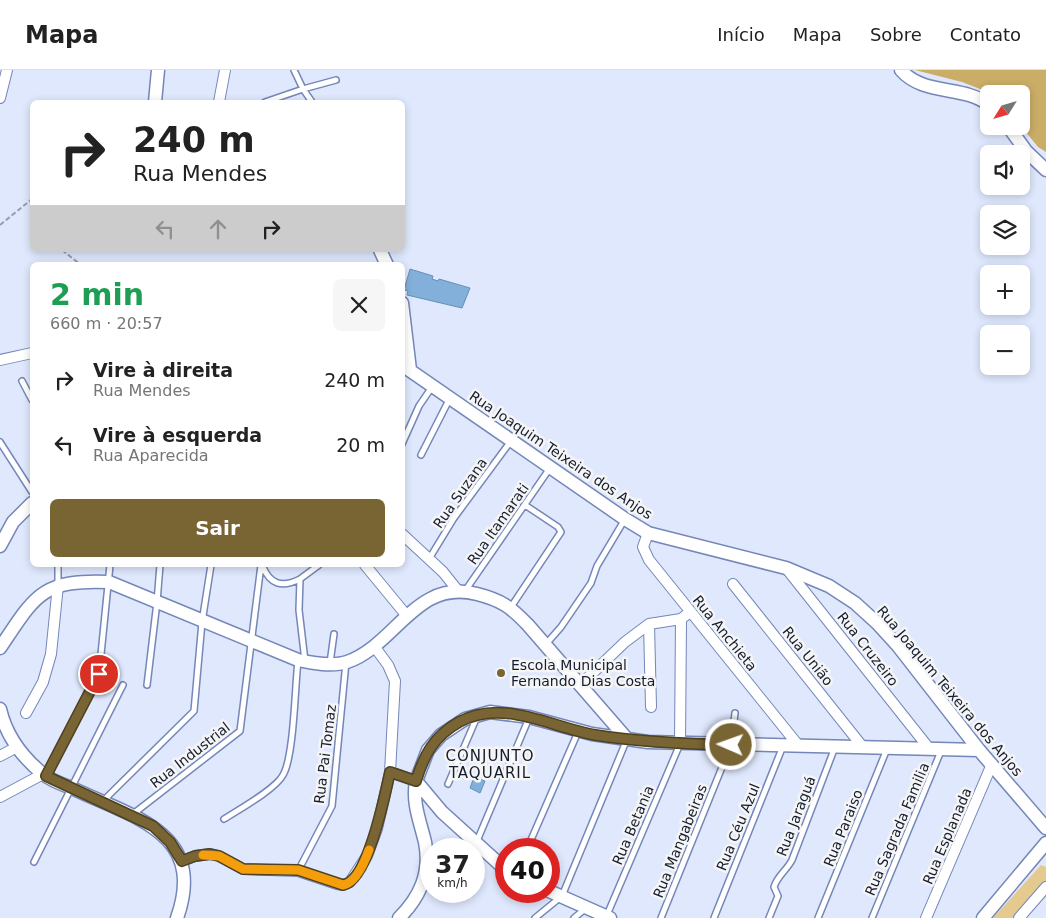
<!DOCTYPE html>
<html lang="pt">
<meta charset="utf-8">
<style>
:root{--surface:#fff;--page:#f6f6f6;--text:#222;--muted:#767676;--line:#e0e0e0;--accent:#796433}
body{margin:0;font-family:"DejaVu Sans",sans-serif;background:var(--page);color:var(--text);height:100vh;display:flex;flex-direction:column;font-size:19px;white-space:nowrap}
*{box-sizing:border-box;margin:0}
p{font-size:16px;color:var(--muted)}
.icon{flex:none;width:28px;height:28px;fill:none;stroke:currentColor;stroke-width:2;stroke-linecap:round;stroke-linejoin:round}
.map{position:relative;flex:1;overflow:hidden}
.details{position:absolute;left:30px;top:192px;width:375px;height:305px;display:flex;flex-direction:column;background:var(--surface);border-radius:8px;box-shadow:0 2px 8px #0003}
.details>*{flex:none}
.guide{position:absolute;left:30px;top:30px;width:375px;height:152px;border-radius:8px;box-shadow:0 2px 8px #0003;background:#fff;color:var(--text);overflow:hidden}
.needle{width:32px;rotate:233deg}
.controls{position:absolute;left:980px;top:15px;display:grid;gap:10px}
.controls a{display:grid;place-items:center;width:50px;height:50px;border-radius:8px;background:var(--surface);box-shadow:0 2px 8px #0003;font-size:25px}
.speed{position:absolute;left:420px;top:768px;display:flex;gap:10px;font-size:25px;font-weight:700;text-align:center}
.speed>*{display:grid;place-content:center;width:65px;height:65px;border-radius:50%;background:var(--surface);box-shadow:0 2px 8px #0003;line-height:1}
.speed small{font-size:12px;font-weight:400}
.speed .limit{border:8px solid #d22;background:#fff;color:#111}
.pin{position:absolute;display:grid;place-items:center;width:42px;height:42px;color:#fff;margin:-21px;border:2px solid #fff;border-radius:50%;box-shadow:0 1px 5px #0007}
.me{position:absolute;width:55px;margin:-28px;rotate:272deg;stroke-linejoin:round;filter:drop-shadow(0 0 4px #0008)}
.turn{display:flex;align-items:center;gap:18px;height:105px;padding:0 20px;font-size:22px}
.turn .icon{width:65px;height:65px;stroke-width:2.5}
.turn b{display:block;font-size:35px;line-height:42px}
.lanes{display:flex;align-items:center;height:48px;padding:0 20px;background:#0003;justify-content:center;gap:25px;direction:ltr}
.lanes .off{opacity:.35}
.round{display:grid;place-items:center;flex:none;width:52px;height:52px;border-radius:8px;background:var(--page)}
.headline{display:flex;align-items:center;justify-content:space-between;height:85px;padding:0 20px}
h1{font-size:30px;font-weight:700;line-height:38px;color:#1e9e55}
.button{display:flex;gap:10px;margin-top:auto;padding:10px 20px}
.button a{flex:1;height:58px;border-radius:8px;background:var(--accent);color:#fff;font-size:20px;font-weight:700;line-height:58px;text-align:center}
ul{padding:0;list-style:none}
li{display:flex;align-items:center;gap:15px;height:65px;padding:0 20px}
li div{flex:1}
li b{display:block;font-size:19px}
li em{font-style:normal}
header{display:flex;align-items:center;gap:30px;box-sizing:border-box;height:70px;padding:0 25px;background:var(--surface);border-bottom:1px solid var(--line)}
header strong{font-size:24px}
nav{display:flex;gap:28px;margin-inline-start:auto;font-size:18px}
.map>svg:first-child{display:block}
.green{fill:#e4ca8f}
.forest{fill:#caad66}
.building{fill:#83b0da;stroke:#6490b8}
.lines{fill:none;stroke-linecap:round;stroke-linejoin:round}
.service-casing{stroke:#7487b8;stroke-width:8}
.minor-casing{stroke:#7487b8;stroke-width:12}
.tertiary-casing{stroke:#7487b8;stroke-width:15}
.path{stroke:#959eb2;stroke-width:2;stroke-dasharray:5 2.5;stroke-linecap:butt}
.service{stroke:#fff;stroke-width:5}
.minor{stroke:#fff;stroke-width:10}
.tertiary{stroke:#fff;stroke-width:12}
.route-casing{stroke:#4f4121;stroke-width:12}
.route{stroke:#796433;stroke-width:9}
.slow{stroke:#f59e0b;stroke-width:9}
.poi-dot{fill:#796433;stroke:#f5f5f5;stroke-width:2}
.labels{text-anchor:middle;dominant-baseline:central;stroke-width:5;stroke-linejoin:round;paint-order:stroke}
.street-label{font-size:14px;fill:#141c2f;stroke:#f5f5f5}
.poi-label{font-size:14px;fill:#141c2f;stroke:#f5f5f5;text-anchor:start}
.neighbourhood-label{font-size:15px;letter-spacing:1px;fill:#141c2f;stroke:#f5f5f5}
</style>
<header>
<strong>Mapa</strong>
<nav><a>Início</a><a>Mapa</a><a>Sobre</a><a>Contato</a></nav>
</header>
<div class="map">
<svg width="1046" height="848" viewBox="0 0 1046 848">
<rect width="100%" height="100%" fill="#dfe8fd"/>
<path class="green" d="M1041,795l5,2v15l-31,36h-22z"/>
<path class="forest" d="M915,0h131v82l-8,-5 -17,-21v-32h-28l-31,-12z"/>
<path class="building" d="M410,199l23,7 -1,3 6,2 1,-2 31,9 -8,20 -55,-13 1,-4 -4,-1z
M474,707l11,4 -5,12 -10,-5z"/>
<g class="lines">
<defs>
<path id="service" d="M294,0l9,19 33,-9
M265,32l38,-13 9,13
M22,311l10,19
M0,372l32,50
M402,374l17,-38 13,-19
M421,385l29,-57
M429,489l25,-41 57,-77
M262,495c8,20 20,23 38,14l-1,31 6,51
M300,509l19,-14
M58,515v-20
M465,521l85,-123
M511,537l50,-75 -3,-5 -33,-22
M546,574l15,-17 30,-44 6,-17 28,-47
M330,593l4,-29
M147,615l10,-83 3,-37
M46,706l53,-102 11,-109
M448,714l29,-67
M102,732l92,-91 8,-89 9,-57
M133,744l107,-83 21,-166
M224,749c14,-9 52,-30 59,-44 11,-18 12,-90 15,-114
M477,771l52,-123
M527,779l51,-117
M34,792l89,-177
M298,801l34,-65 14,-144
M607,845l73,-171
M535,848l27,-22 65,-157
M574,848l11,-9
M661,848l70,-173 4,-32
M714,848l69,-172
M769,848l9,-22 -4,-9c3,-11 13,-17 18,-27l43,-113
M818,848l69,-169
M872,848l69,-167"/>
<path id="minor" d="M0,28l7,-28
M219,32l6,-32
M0,290l32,-7
M648,463l-5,14 6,13 149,185
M402,464l41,38 16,20
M365,495l42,51
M786,498l142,179
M733,514l129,162
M649,554l2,83
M580,615l45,-43 24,-18 32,-5 9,-7
M26,643l17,-31 8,-28 7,-69
M680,673l1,-124
M0,686l17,-9
M390,702l26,9
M0,727l43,-23
M182,791l13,-5 15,-2 9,2 24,13 55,2 39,13 6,1 7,-3 17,-26 10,-27 13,-57 5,-91 -7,-16 -14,-19
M926,848l66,-154
M1019,848l27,-31"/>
<path id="tertiary" d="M901,0c22,26 64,15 88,35
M155,32l3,-32
M1008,56l18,25 20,19
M380,180l7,15
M402,233l8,67
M402,295l223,154 23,14 138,35 43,18 26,17 22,20 21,23 81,104 67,78
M0,476l13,-24 19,-19
M0,578c35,-52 41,-69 109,-66l189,78c14,3 34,7 49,2 49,-17 69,-84 130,-68 24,6 34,13 51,31l99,114
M0,639c6,26 22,48 43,65 9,7 21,11 31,15 61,29 133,44 103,129
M506,800l-64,-58 -26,-31 12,-31 13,-15 24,-16 25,-7 39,5 63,17 56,8 331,8
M549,821l61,27
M399,848c22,-22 32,-46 26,-76 -5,-21 -13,-39 -9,-61
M983,848l63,-75"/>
</defs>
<use href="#service" class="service-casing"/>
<use href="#minor" class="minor-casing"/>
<use href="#tertiary" class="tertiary-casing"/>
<path class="path" d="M0,155l32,-26
M62,180l19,15"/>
<use href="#service" class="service"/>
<use href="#minor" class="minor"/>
<use href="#tertiary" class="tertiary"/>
</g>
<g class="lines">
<defs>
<path id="route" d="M99,604l-53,102 107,50 17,16 12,19 13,-5 15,-2 9,2 24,13 55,1 45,15c25,-4 42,-90 47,-113l26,9c8,-26 18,-45 43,-59 44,-24 91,5 136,13 45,7 90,9 136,10"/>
</defs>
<use href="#route" class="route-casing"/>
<use href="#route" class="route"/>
<path class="slow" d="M203,785l16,1 24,13 55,1 45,15c13,-2 22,-24 26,-35"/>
</g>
<circle class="poi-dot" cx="501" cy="603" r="5"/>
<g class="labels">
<g class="street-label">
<text transform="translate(561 385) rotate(34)">Rua Joaquim Teixeira dos Anjos</text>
<text transform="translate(460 423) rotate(-55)">Rua Suzana</text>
<text transform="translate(498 454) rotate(-55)">Rua Itamarati</text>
<text transform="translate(725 563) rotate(51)">Rua Anchieta</text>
<text transform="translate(868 579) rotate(52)">Rua Cruzeiro</text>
<text transform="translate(808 586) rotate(51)">Rua União</text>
<text transform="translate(950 621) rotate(50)">Rua Joaquim Teixeira dos Anjos</text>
<text transform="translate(325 684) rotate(-83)">Rua Pai Tomaz</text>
<text transform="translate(190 685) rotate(-38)">Rua Industrial</text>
<text transform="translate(796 746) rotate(-69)">Rua Jaraguá</text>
<text transform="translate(633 755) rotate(-67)">Rua Betania</text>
<text transform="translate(738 757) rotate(-68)">Rua Céu Azul</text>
<text transform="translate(843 758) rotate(-68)">Rua Paraiso</text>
<text transform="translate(897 759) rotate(-67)">Rua Sagrada Familia</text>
<text transform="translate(947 766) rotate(-67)">Rua Esplanada</text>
<text transform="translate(680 771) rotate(-68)">Rua Mangabeiras</text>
</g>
<g class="poi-label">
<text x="511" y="595">Escola Municipal<tspan x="511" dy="16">Fernando Dias Costa</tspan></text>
</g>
<g class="neighbourhood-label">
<text x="490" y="686">CONJUNTO<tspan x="490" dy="17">TAQUARIL</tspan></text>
</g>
</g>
</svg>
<div class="controls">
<a><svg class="needle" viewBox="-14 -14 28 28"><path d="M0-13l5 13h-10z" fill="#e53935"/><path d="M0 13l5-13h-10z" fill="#767676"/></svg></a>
<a><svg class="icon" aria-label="sound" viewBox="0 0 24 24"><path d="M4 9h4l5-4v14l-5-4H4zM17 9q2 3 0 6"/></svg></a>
<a><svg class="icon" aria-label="layers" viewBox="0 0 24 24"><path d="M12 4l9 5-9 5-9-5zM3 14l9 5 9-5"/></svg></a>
<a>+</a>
<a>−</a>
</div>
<div class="speed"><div>37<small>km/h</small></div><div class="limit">40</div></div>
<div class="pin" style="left:99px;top:604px;background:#d93025"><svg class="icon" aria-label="arrive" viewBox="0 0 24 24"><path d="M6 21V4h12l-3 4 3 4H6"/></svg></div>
<svg class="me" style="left:731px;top:675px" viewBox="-20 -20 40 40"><circle r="17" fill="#796433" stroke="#fff" stroke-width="3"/><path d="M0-11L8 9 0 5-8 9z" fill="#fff"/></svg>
<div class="guide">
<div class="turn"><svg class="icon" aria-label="right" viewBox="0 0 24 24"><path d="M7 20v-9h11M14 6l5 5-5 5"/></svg><div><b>240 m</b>Rua Mendes</div></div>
<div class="lanes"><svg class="icon off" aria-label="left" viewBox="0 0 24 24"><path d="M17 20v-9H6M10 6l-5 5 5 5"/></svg><svg class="icon off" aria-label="ahead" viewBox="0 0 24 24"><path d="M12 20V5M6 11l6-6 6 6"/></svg><svg class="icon" aria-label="right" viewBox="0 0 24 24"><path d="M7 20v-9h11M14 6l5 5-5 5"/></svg></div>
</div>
<section class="details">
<div class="headline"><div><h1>2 min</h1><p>660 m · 20:57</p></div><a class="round"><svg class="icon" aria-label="close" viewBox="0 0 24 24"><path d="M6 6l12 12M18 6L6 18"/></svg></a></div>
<ul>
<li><svg class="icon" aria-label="right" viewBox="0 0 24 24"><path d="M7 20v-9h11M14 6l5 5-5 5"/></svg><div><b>Vire à direita</b><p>Rua Mendes</p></div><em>240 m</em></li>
<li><svg class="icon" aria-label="left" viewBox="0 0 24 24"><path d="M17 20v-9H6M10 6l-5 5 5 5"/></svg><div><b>Vire à esquerda</b><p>Rua Aparecida</p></div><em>20 m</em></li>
</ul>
<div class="button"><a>Sair</a></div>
</section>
</div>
